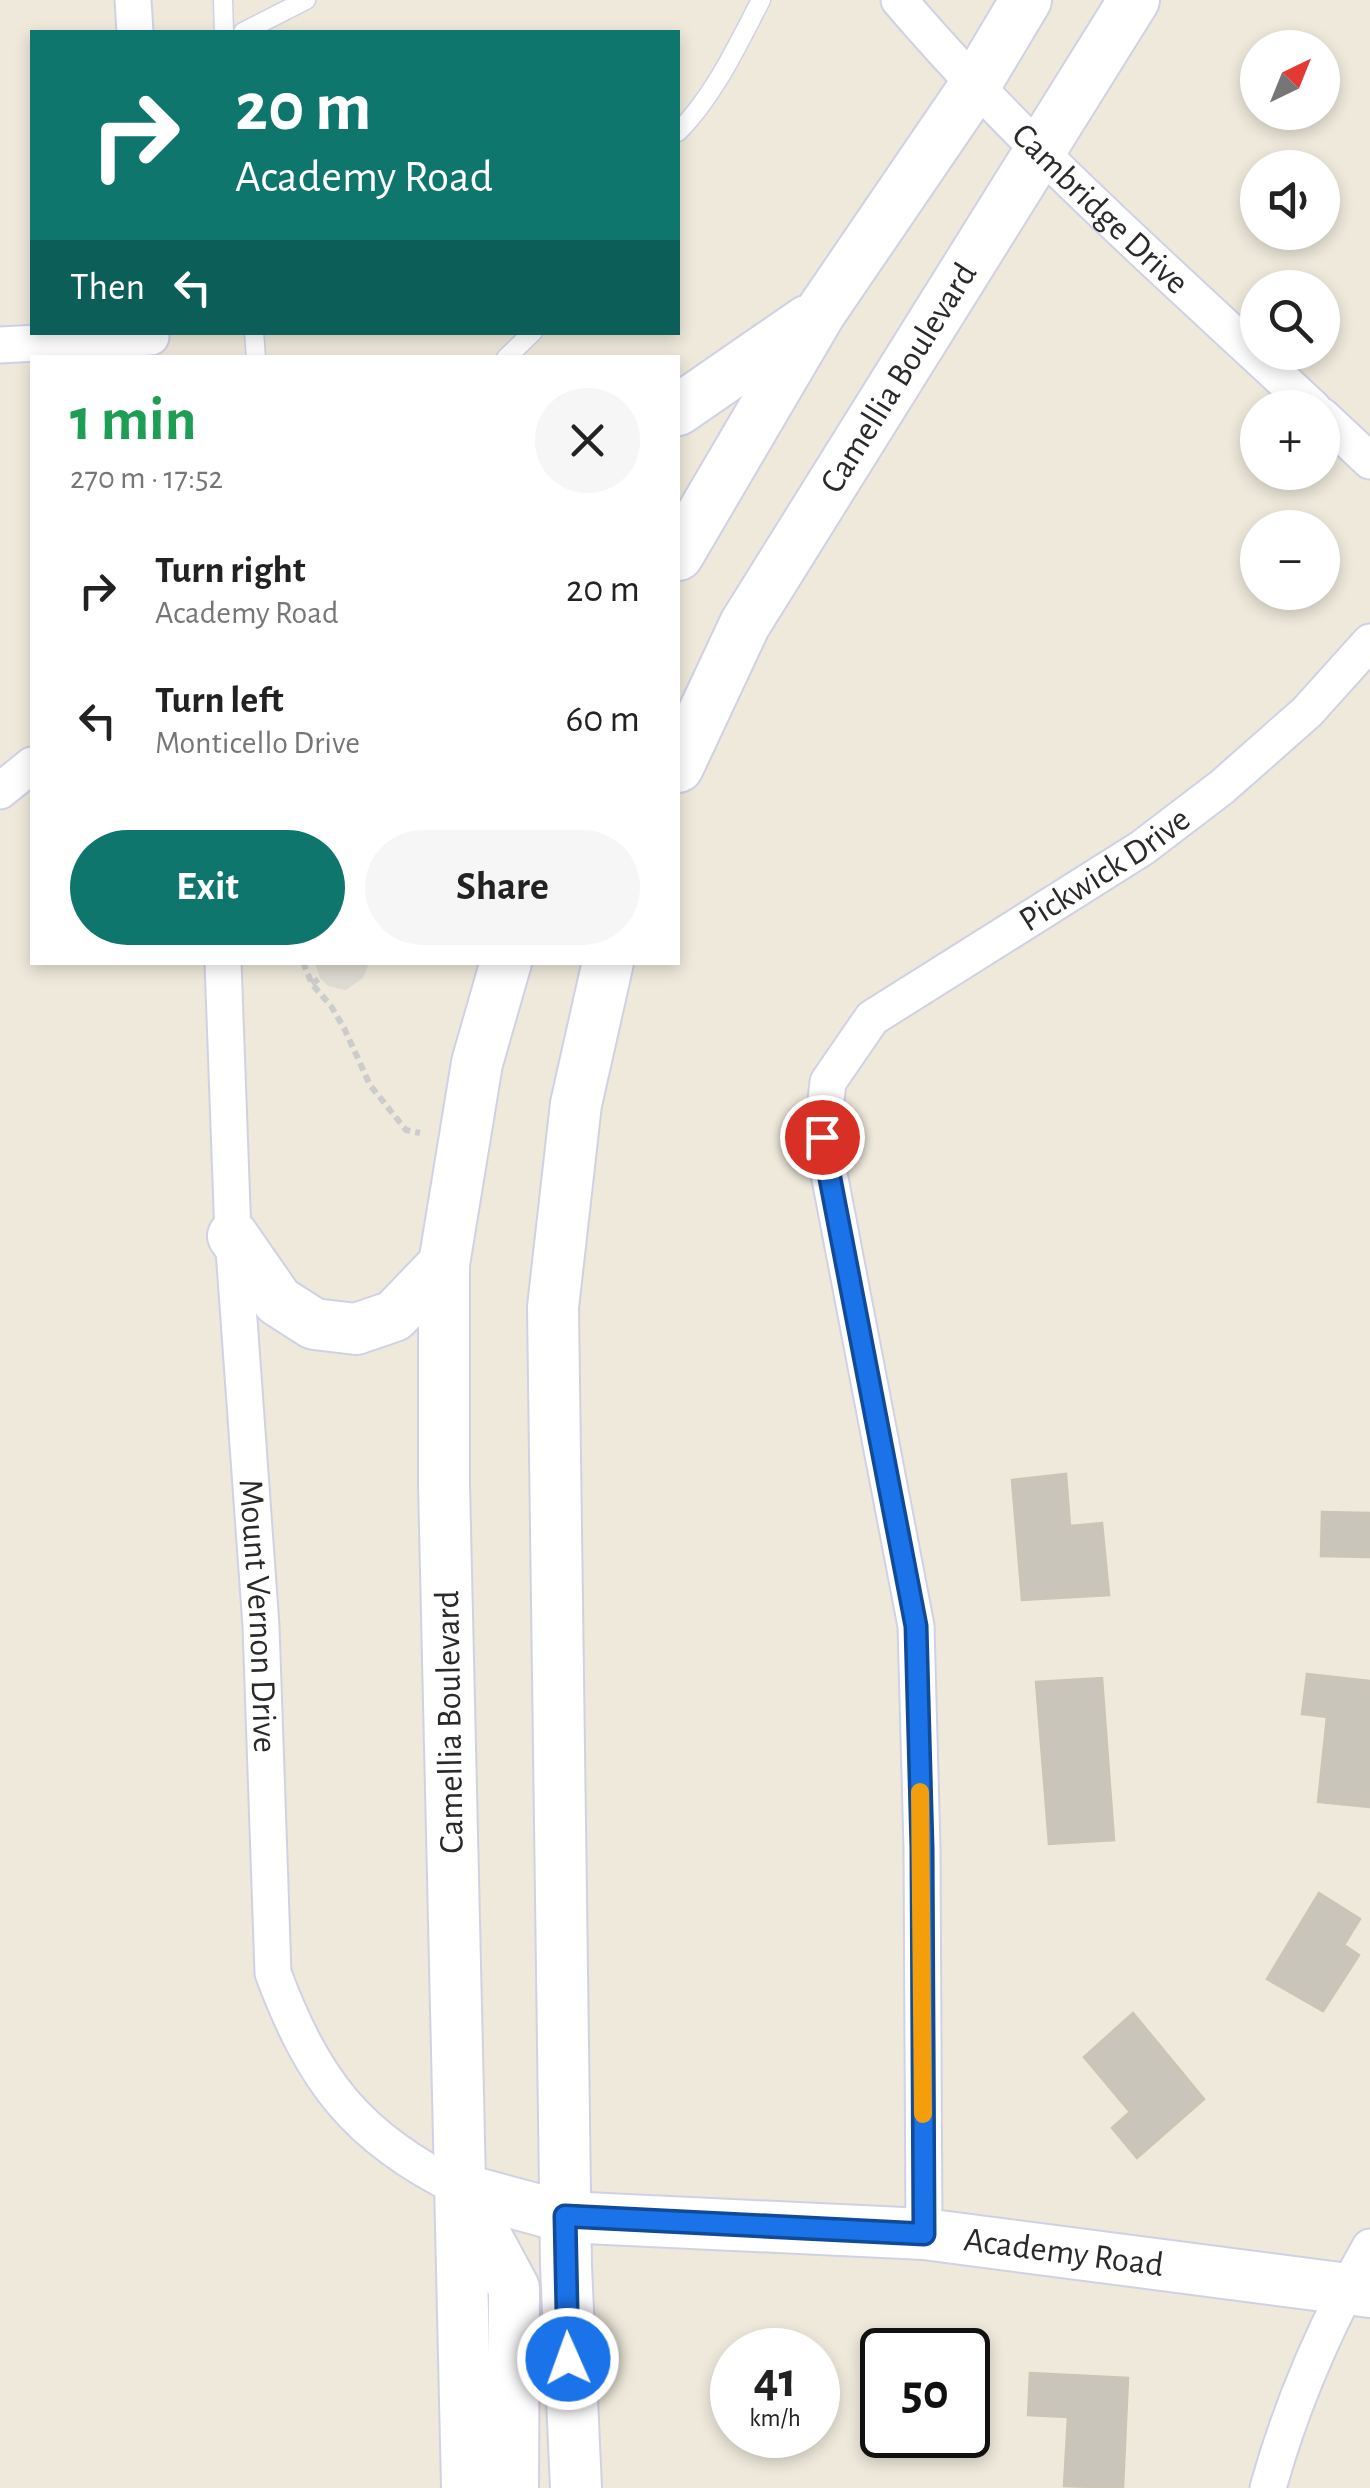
<!DOCTYPE html>
<meta charset="utf-8">
<style>
:root{--surface:#fff;--page:#f6f6f6;--text:#222;--muted:#767676;--accent:#0f766e}
body{margin:0;font-family:"Alegreya Sans",sans-serif;background:var(--page);color:var(--text);height:100vh;display:flex;flex-direction:column;font-size:38px;white-space:nowrap}
*{box-sizing:border-box;margin:0}
p{font-size:32px;color:var(--muted)}
.icon{flex:none;width:55px;height:55px;fill:none;stroke:currentColor;stroke-width:2;stroke-linecap:round;stroke-linejoin:round}
.map{position:relative;flex:1;overflow:hidden}
.drawer{position:absolute;left:30px;top:355px;width:650px;height:610px;display:flex;flex-direction:column;background:var(--surface);border-radius:0px;box-shadow:0 5px 15px #0003}
.drawer>*{flex:none}
.hud{position:absolute;left:30px;top:30px;width:650px;height:305px;border-radius:0px;box-shadow:0 5px 15px #0003;background:#0f766e;color:#fff;overflow:hidden}
.needle{width:65px;rotate:43deg}
.buttons{position:absolute;left:1240px;top:30px;display:grid;gap:20px}
.buttons a{display:grid;place-items:center;width:100px;height:100px;border-radius:50%;background:var(--surface);box-shadow:0 5px 15px #0003;font-size:50px}
.speed{position:absolute;left:710px;top:2328px;display:flex;gap:20px;font-size:50px;font-weight:700;text-align:center}
.speed>*{display:grid;place-content:center;width:130px;height:130px;border-radius:50%;background:var(--surface);box-shadow:0 5px 15px #0003;line-height:1}
.speed small{font-size:25px;font-weight:400}
.speed .limit{border:5px solid #111;border-radius:15px;background:#fff;color:#111}
.pin{position:absolute;display:grid;place-items:center;width:85px;height:85px;color:#fff;margin:-42px;border:5px solid #fff;border-radius:50%;box-shadow:0 2px 10px #0007}
.me{position:absolute;width:110px;margin:-55px;rotate:358deg;stroke-linejoin:round;filter:drop-shadow(0 0 8px #0008)}
.turn{display:flex;align-items:center;gap:35px;height:210px;padding:0 40px;font-size:45px}
.turn .icon{width:130px;height:130px;stroke-width:2.5}
.turn b{display:block;font-size:70px;line-height:85px}
.then{display:flex;align-items:center;height:95px;padding:0 40px;background:#0003;gap:20px;font-size:38px}
.round{display:grid;place-items:center;flex:none;width:105px;height:105px;border-radius:52px;background:var(--page)}
.summary{display:flex;align-items:center;justify-content:space-between;height:170px;padding:0 40px}
h1{font-size:60px;font-weight:600;line-height:75px;color:#1e9e55}
.cta{display:flex;gap:20px;margin-top:auto;padding:20px 40px}
.cta a{flex:1;height:115px;border-radius:60px;background:var(--accent);color:#fff;font-size:40px;font-weight:600;line-height:115px;text-align:center}
.cta a+a{background:var(--page);color:var(--text)}
ul{padding:0;list-style:none}
li{display:flex;align-items:center;gap:30px;height:130px;padding:0 40px}
li div{flex:1}
li b{display:block;font-size:38px}
li em{font-style:normal}
.map>svg:first-child{display:block}
.plaza{fill:#dedbd2}
.building{fill:#c9c5ba;stroke:#cac5b4;stroke-width:2.5}
.lines{fill:none;stroke-linecap:round;stroke-linejoin:round}
.lane-casing{stroke:#d0d1e5;stroke-width:21}
.street-casing{stroke:#d0d1e5;stroke-width:39}
.secondary-casing{stroke:#d0d1e5;stroke-width:54}
.path{stroke:#ccc;stroke-width:6;stroke-dasharray:8 5;stroke-linecap:butt}
.lane{stroke:#fff;stroke-width:18}
.street{stroke:#fff;stroke-width:35}
.secondary{stroke:#fff;stroke-width:50}
.route-casing{stroke:#114b97;stroke-width:25}
.route{stroke:#1a73e8;stroke-width:18}
.slow{stroke:#f59e0b;stroke-width:18}
.labels{text-anchor:middle;dominant-baseline:central;stroke-width:8;stroke-linejoin:round;paint-order:stroke}
.street-label{font-size:35px;fill:#2a2a2a;stroke:#fff}
</style>
<div class="map">
<svg width="1370" height="2488" viewBox="0 0 1370 2488">
<rect width="100%" height="100%" fill="#eee9db"/>
<path class="plaza" d="M315,963v-1l54,1 -6,15 -17,12 -18,-4 -8,-8z"/>
<path class="building" d="M1066,1474l4,52 32,-3 7,72 -87,5 -10,-120z
M1322,1512l48,1v44l-49,-1z
M1307,1674l63,7v126l-52,-5 9,-85 -25,-3z
M1102,1678l12,162 -65,4 -13,-162z
M1319,1893l41,26 -16,26 15,10 -36,56 -56,-32z
M1133,2013l71,86 -67,59 -25,-30 18,-16 -46,-55z
M1030,2373l98,5 -5,110 -59,-2 4,-69 -40,-2z"/>
<g class="lines">
<defs>
<path id="lane" d="M223,0l1,32
M243,32l63,-32
M678,132c36,-36 59,-86 83,-132
M254,332l2,26
M506,358l27,-26"/>
<g id="street">
<path d="M133,0l2,32"/>
<path id="s1" d="M899,0c126,148 272,275 414,408"/>
<path d="M0,345l151,-8"/>
<path d="M1322,416l48,45"/>
<path d="M0,791l32,-26"/>
<path id="s2" d="M223,962l10,274 28,390 12,347c40,107 83,165 188,216"/>
<path id="s3" d="M924,2234l-2,-386 -6,-222 -94,-489 6,-55 44,-64 270,-170 80,-61 85,-75 63,-70"/>
<path d="M1268,2488c24,-86 58,-164 102,-241"/>
</g>
<g id="secondary">
<path d="M678,410l129,-89"/>
<path d="M678,555l142,-242 154,-226 52,-87"/>
<path id="s4" d="M678,767l67,-143 389,-624"/>
<path d="M233,1236l45,65 36,23 42,5 38,-13 50,-52"/>
<path id="s5" d="M461,2189l104,28 359,17 446,58"/>
<path d="M465,2197l49,91 -1,200"/>
<path d="M467,2488l-23,-1004v-220l33,-201 29,-101"/>
<path d="M576,2488l-10,-222 -13,-959 23,-203 32,-142"/>
</g>
</defs>
<use href="#lane" class="lane-casing"/>
<use href="#street" class="street-casing"/>
<use href="#secondary" class="secondary-casing"/>
<path class="path" d="M303,962l9,22 19,22 13,22 26,57 36,45 14,3
M312,984l8,-6"/>
<use href="#lane" class="lane"/>
<use href="#street" class="street"/>
<use href="#secondary" class="secondary"/>
</g>
<g class="lines">
<defs>
<path id="route" d="M568,2359l-3,-143 359,18 -2,-386 -6,-222 -94,-489"/>
</defs>
<use href="#route" class="route-casing"/>
<use href="#route" class="route"/>
<path class="slow" d="M920,1792l3,322"/>
</g>
<g class="labels">
<g class="street-label">
<text stroke="none"><textPath href="#s1" startOffset="290">Cambridge Drive</textPath></text>
<text stroke="none"><textPath href="#s4" startOffset="448">Camellia Boulevard</textPath></text>
<text stroke="none"><textPath href="#s3" startOffset="1515">Pickwick Drive</textPath></text>
<text stroke="none"><textPath href="#s2" startOffset="655">Mount Vernon Drive</textPath></text>
<text transform="translate(450 1722) rotate(-91)">Camellia Boulevard</text>
<text stroke="none"><textPath href="#s5" startOffset="608">Academy Road</textPath></text>
</g>
</g>
</svg>
<div class="buttons">
<a><svg class="needle" viewBox="-14 -14 28 28"><path d="M0-13l5 13h-10z" fill="#e53935"/><path d="M0 13l5-13h-10z" fill="#767676"/></svg></a>
<a><svg class="icon" aria-label="sound" viewBox="0 0 24 24"><path d="M4 9h4l5-4v14l-5-4H4zM17 9q2 3 0 6"/></svg></a>
<a><svg class="icon" aria-label="search" viewBox="0 0 24 24"><circle cx="10" cy="10" r="6"/><path d="M15 15l6 6"/></svg></a>
<a>+</a>
<a>−</a>
</div>
<div class="speed"><div>41<small>km/h</small></div><div class="limit">50</div></div>
<div class="pin" style="left:822px;top:1137px;background:#d93025"><svg class="icon" aria-label="arrive" viewBox="0 0 24 24"><path d="M6 21V4h12l-3 4 3 4H6"/></svg></div>
<svg class="me" style="left:568px;top:2359px" viewBox="-20 -20 40 40"><circle r="17" fill="#1a73e8" stroke="#fff" stroke-width="3"/><path d="M0-11L8 9 0 5-8 9z" fill="#fff"/></svg>
<div class="hud">
<div class="turn"><svg class="icon" aria-label="right" viewBox="0 0 24 24"><path d="M7 20v-9h11M14 6l5 5-5 5"/></svg><div><b>20 m</b>Academy Road</div></div>
<div class="then">Then<svg class="icon" aria-label="left" viewBox="0 0 24 24"><path d="M17 20v-9H6M10 6l-5 5 5 5"/></svg></div>
</div>
<section class="drawer">
<div class="summary"><div><h1>1 min</h1><p>270 m · 17:52</p></div><a class="round"><svg class="icon" aria-label="close" viewBox="0 0 24 24"><path d="M6 6l12 12M18 6L6 18"/></svg></a></div>
<ul>
<li><svg class="icon" aria-label="right" viewBox="0 0 24 24"><path d="M7 20v-9h11M14 6l5 5-5 5"/></svg><div><b>Turn right</b><p>Academy Road</p></div><em>20 m</em></li>
<li><svg class="icon" aria-label="left" viewBox="0 0 24 24"><path d="M17 20v-9H6M10 6l-5 5 5 5"/></svg><div><b>Turn left</b><p>Monticello Drive</p></div><em>60 m</em></li>
</ul>
<div class="cta"><a>Exit</a><a>Share</a></div>
</section>
</div>
